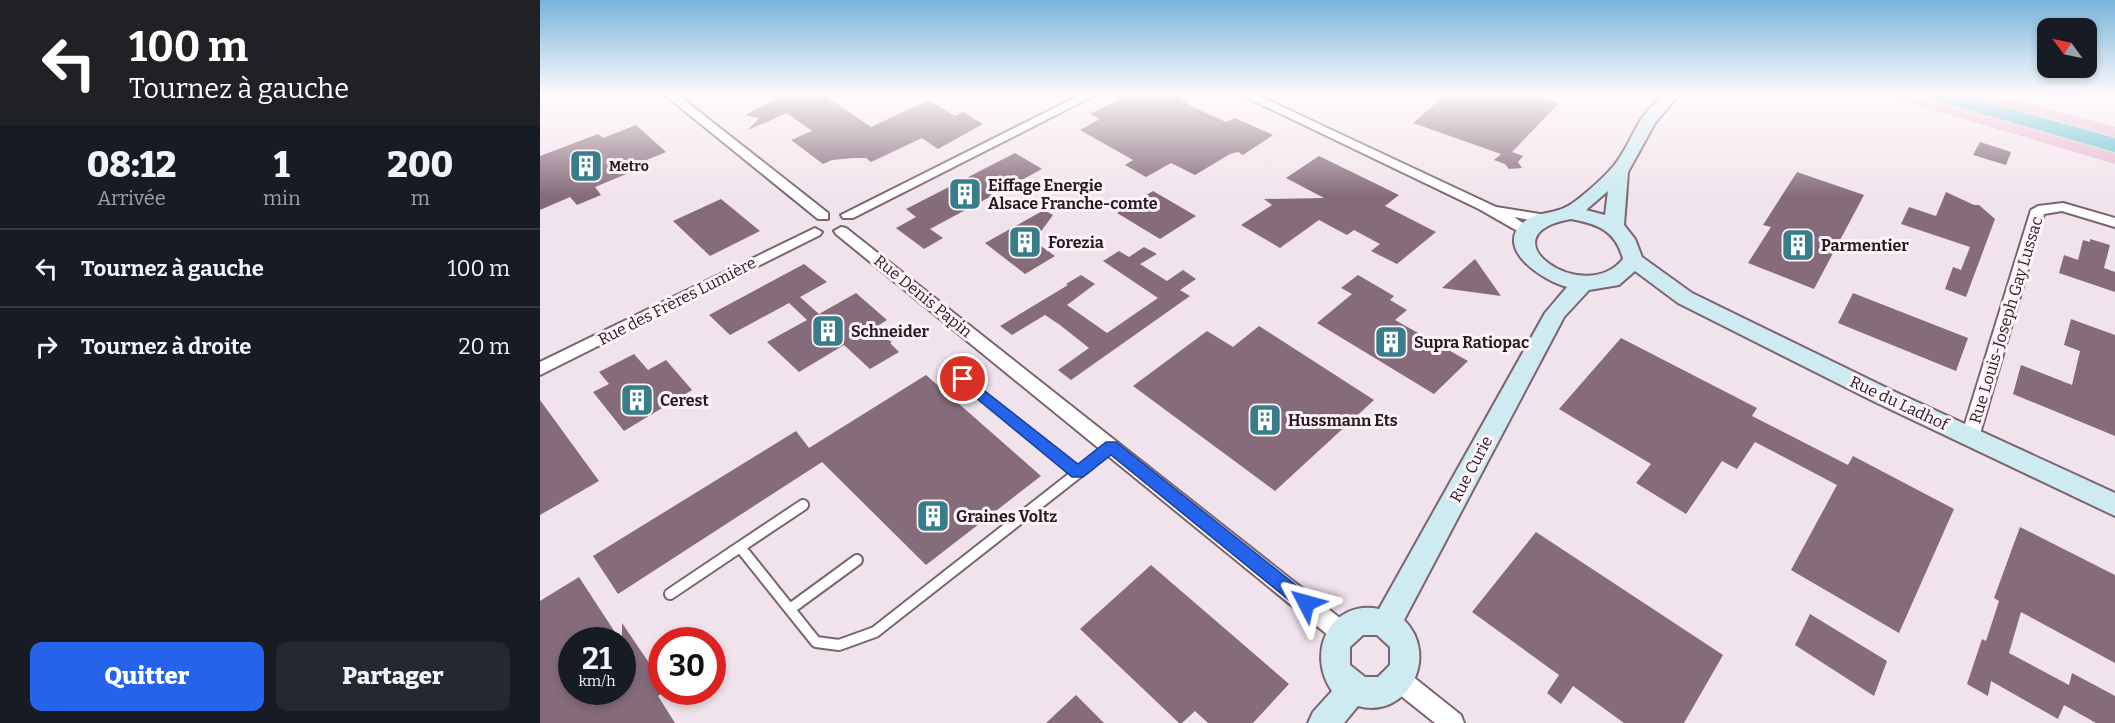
<!DOCTYPE html>
<html lang="fr">
<meta charset="utf-8">
<style>
:root{--surface:#171b24;--page:#242831;--text:#f1f3f6;--muted:#9ea1a6;--line:#363941;--accent:#2563eb}
body{margin:0;font-family:Bitter,serif;background:var(--page);color:var(--text);height:100vh;display:flex;flex-direction:column;font-size:22px;white-space:nowrap}
*{box-sizing:border-box;margin:0}
p{font-size:20px;color:var(--muted)}
.icon{flex:none;width:33px;height:33px;fill:none;stroke:currentColor;stroke-width:2;stroke-linecap:round;stroke-linejoin:round}
.map{position:relative;flex:1;overflow:hidden}
.side{display:flex;flex-direction:column;background:var(--surface);width:540px}
.side>*{flex:none}
.guide{background:#202124;color:#fff;overflow:hidden}
.needle{width:39px;rotate:303deg}
.tools{position:absolute;left:1497px;top:18px;display:grid;gap:12px}
.tools a{display:grid;place-items:center;width:60px;height:60px;border-radius:12px;background:var(--surface);box-shadow:0 3px 9px #0003;font-size:30px}
.speed{position:absolute;left:18px;top:627px;display:flex;gap:12px;font-size:30px;font-weight:700;text-align:center}
.speed>*{display:grid;place-content:center;width:78px;height:78px;border-radius:50%;background:var(--surface);box-shadow:0 3px 9px #0003;line-height:1}
.speed small{font-size:15px;font-weight:400}
.speed .limit{border:9px solid #d22;background:#fff;color:#111}
.pin{position:absolute;display:grid;place-items:center;width:51px;height:51px;color:#fff;margin:-26px;border:3px solid #fff;border-radius:50%;box-shadow:0 2px 6px #0007}
.me{position:absolute;width:66px;margin:-33px;rotate:309deg;stroke-linejoin:round;filter:drop-shadow(0 0 4px #0008)}
.turn{display:flex;align-items:center;gap:21px;height:126px;padding:0 30px;font-size:27px}
.turn .icon{width:78px;height:78px;stroke-width:2.5}
.turn b{display:block;font-size:42px;line-height:51px}
.eta{display:flex;justify-content:space-evenly;align-items:center;height:102px;text-align:center}
.eta b{font-size:36px;font-weight:800;line-height:42px}
.primary-button{display:flex;gap:12px;margin-top:auto;padding:12px 30px}
.primary-button a{flex:1;height:69px;border-radius:12px;background:var(--accent);color:#fff;font-size:24px;font-weight:800;line-height:69px;text-align:center}
.primary-button a+a{background:var(--page);color:var(--text)}
ul{padding:0;list-style:none}
li{display:flex;align-items:center;gap:18px;height:78px;padding:0 30px;border-top:2px solid var(--line)}
li div{flex:1}
li b{display:block;font-size:22px}
li em{font-style:normal}
main{display:flex;flex:1;min-height:0}
.map>svg:first-child{display:block}
.built{fill:#f1e3eb;fill-rule:evenodd}
.green{fill:#e5b3ce}
.building{fill:#866c7a}
.lines{fill:none;stroke-linecap:round;stroke-linejoin:round}
.service-far1-casing{stroke:#7c6370;stroke-width:11}
.service-casing{stroke:#7c6370;stroke-width:14}
.minor-casing{stroke:#7c6370;stroke-width:4}
.secondary-casing{stroke:#7c6370;stroke-width:4}
.motorway-casing{stroke:#d3d1d2;stroke-width:4}
.service-far1{stroke:#fff;stroke-width:8}
.service{stroke:#fff;stroke-width:10}
.minor{fill:#fff;fill-rule:evenodd}
.secondary{fill:#cdebf1;fill-rule:evenodd}
.motorway{fill:#58bccf;fill-rule:evenodd}
.route{fill:#2563eb;stroke:#184099;stroke-width:1.5}
.labels{text-anchor:middle;dominant-baseline:central;stroke-width:6;stroke-linejoin:round;paint-order:stroke}
.far-poi-label{font-size:14px;font-weight:bold;fill:#251b20;stroke:#fff3f9;text-anchor:start}
.poi-label{font-size:16px;font-weight:bold;fill:#251b20;stroke:#fff3f9;text-anchor:start}
.street-label{font-size:16px;fill:#251b20;stroke:#fff3f9}
</style>
<main>
<section class="side">
<div class="guide">
<div class="turn"><svg class="icon" aria-label="left" viewBox="0 0 24 24"><path d="M17 20v-9H6M10 6l-5 5 5 5"/></svg><div><b>100 m</b>Tournez à gauche</div></div>
</div>
<div class="eta">
<div><b>08:12</b><p>Arrivée</p></div>
<div><b>1</b><p>min</p></div>
<div><b>200</b><p>m</p></div>
</div>
<ul>
<li><svg class="icon" aria-label="left" viewBox="0 0 24 24"><path d="M17 20v-9H6M10 6l-5 5 5 5"/></svg><div><b>Tournez à gauche</b></div><em>100 m</em></li>
<li><svg class="icon" aria-label="right" viewBox="0 0 24 24"><path d="M7 20v-9h11M14 6l5 5-5 5"/></svg><div><b>Tournez à droite</b></div><em>20 m</em></li>
</ul>
<div class="primary-button"><a>Quitter</a><a>Partager</a></div>
</section>
<div class="map">
<svg width="1575" height="723" viewBox="0 0 1575 723">
<rect width="100%" height="100%" fill="#fff3f9"/>
<path class="built" d="M0,95h1343l232,69v559h-1575zM32,640h50v52h-50zM122,640h50v52h-50z
M1459,95h116v32z"/>
<path class="green" d="M1343,95h116l116,32v37z"/>
<path class="building" d="M244,95h40l47,32 58,-27 26,16 8,-4 20,12 -45,25 -16,-11 -51,24 -5,-4h-13l-21,2 -9,4 -32,-24 21,-9 -25,-18 -39,17 11,-12 -14,-3z
M588,95l50,2 11,8 37,17 9,-4 38,17 -30,20 -5,-3 -8,2 -35,21 -24,-12 -25,14 -21,-12 8,-5 -53,-30 20,-11 -10,-5z
M905,95h88l26,8 -47,49 11,4 -5,6 4,6 -13,1 -4,-5 -11,-4 7,-6 -88,-31z
M96,125l30,27 -34,14 4,4 -41,17 6,8 -24,10 -7,-8 -30,13v-54l58,-22 5,4z
M1440,142l31,10 -5,13 -33,-10z
M475,153l27,16 -112,60 13,9 -19,11 -28,-21 20,-11 -10,-8z
M779,156l80,39 -14,11 51,26 -39,32 -26,-13 9,-7 -26,-14 -7,5 -28,-15 -39,28 -39,-23 31,-20 -8,-6 60,-1 -38,-20z
M1257,172l67,23 -50,94 -66,-26 23,-36 -8,-2z
M613,191l43,25 -36,23 -43,-26z
M1406,192l28,13h5l16,14 -29,78 -21,-8 8,-22 8,3 9,-23 -69,-23 8,-17 27,9z
M181,199l39,32 -50,25 -37,-35z
M504,210l9,5 -19,26 21,15 -30,18 -40,-31z
M1550,239l20,6 -6,23 11,4v20l-56,-19 5,-18 14,5 5,-20 7,2z
M604,247l13,7 -17,10 27,17 16,-11 13,9 -16,11 10,6 -119,84 -13,-10 31,-22 -29,-23 -15,-10 -33,20 -12,-9 68,-41 -2,-1 15,-9 14,9 -28,21 40,28 51,-35 -55,-37 16,-10 10,6z
M935,259l26,37 -59,-8z
M264,264l23,18 -27,15 19,17 37,-21 31,27 -16,10 21,12 -2,1 9,9 -29,17 -26,-24 -45,27 -32,-30 40,-22 -18,-17 -59,32 -21,-20z
M818,275l36,21 -4,4 17,10 -12,10 73,41 -34,33 -117,-71 35,-29 -11,-6z
M1313,293l115,45 -12,33 -118,-48z
M1531,319l44,16v101l-102,-42 8,-29 51,20 8,-34 -16,-6z
M719,326l115,74 -99,91 -142,-105 74,-55 26,16z
M1081,338l136,70 -5,8 96,49 5,-9 101,53 -55,124 -108,-63 46,-85 -82,-43 -18,27 -15,-8 -36,53 -50,-31 15,-19 -92,-55z
M94,354l14,16 18,-10 26,30 -68,41 -31,-39 16,-8 -10,-12z
M386,375l115,101 -115,89 -104,-103 -204,132 -25,-38 203,-125 13,17z
M0,400l59,81 -59,34z
M1480,527l95,48v88l-94,-51 -12,41 60,32 3,-12 43,23v27h-19l-32,-18 -6,14 -67,-38 -3,15 -21,-12 15,-45 4,2 13,-40 -5,-3z
M996,532l187,123 -39,68h-60l-51,-37 -12,18 -14,-11 12,-18 -87,-63z
M611,565l138,119 -36,39h-45l-13,-12 -13,12h-3l-99,-94z
M39,577l41,63h-48v52h50v-69l40,59v11l-4,3 17,27h-135v-122z
M1270,614l77,47 -13,35 -79,-51z
M536,695l28,28h-58z"/>
<g class="lines">
<defs>
<path id="service-far1" d="M407,366l122,101
M546,467l25,-20"/>
<path id="service" d="M528,465l9,8
M263,505l-63,42 76,95 23,3 36,-13 213,-167
M130,594l70,-47
M250,609l67,-49"/>
<path id="minor" d="M125,95h13l150,118v6h-10z
M540,95h15l-242,123h-10l-2,-3z
M702,95h15l239,112 44,7 7,4 -7,4 -26,-5 19,13 -7,4 -5,-1 -42,-24z
M1523,203l52,15v9l-53,-16 -18,3 -65,223 -3,5 -6,2 -6,-2 -3,-5 70,-227 7,-4z
M301,227l5,1 504,398 3,7 -3,7 -8,3 -8,-3 -498,-406 -2,-3z
M275,228l7,4 -2,3 -280,140v-13z
M859,669l8,3 54,43 3,8h-29l-44,-35 -3,-8 3,-8z"/>
<path id="secondary" d="M1123,95h16l-24,28 -27,49 -4,53 11,14 7,18 50,36 199,97 224,103v23l-240,-114 -197,-99 -43,-32 -16,14 -30,5 -25,27 -160,303c36,35 4,100 -46,86l-14,17h-36l5,-11 19,-21c-27,-38 -1,-92 47,-82l166,-296 22,-26c-23,-6 -76,-39 -42,-66 12,-9 26,-7 39,-13 11,-4 37,-28 46,-38 12,-12 20,-32 29,-47 6,-11 15,-19 24,-28zM1068,191l-3,24 -19,-5zM1031,219c27,5 45,12 52,40 -39,49 -142,-24 -52,-40zM823,635h14l13,12v18l-12,12h-13l-15,-12v-18z"/>
<path id="motorway" d="M1388,95h32l155,43v14l-184,-53z"/>
</defs>
<use href="#service-far1" class="service-far1-casing"/>
<use href="#service" class="service-casing"/>
<use href="#minor" class="minor-casing"/>
<use href="#secondary" class="secondary-casing"/>
<use href="#motorway" class="motorway-casing"/>
<use href="#service-far1" class="service-far1"/>
<use href="#service" class="service"/>
<use href="#minor" class="minor"/>
<use href="#secondary" class="secondary"/>
<use href="#motorway" class="motorway"/>
</g>
<linearGradient id="sky" x2="0" y2="1"><stop stop-color="#77b5da"/><stop offset="0.48" stop-color="#fffafc"/><stop offset="1" stop-color="#fffafc" stop-opacity="0"/></linearGradient>
<rect width="1575" height="196" fill="url(#sky)"/>
<path class="route" d="M423,374l115,90 28,-22h10l196,156 3,5 -3,6 -6,2 -6,-2 -189,-154 -28,22h-11l-114,-94 -2,-4z"/>
<defs>
<symbol id="building-square" viewBox="-11 -11 22 22"><rect x="-9" y="-9" width="18" height="18" rx="4" fill="#377d8a" stroke="#fff3f9"/><path d="M-4-6H4V6H1V3H-1V6H-4ZM-2.5-4.3h1.7v1.8h-1.7ZM.8-4.3h1.7v1.8H.8ZM-2.5-1h1.7V.8h-1.7ZM.8-1h1.7V.8H.8Z" fill="#fff"/></symbol>
</defs>
<g fill-rule="evenodd">
<use href="#building-square" x="27" y="147" width="38" height="38"/>
<use href="#building-square" x="406" y="175" width="38" height="38"/>
<use href="#building-square" x="466" y="223" width="38" height="38"/>
<use href="#building-square" x="1239" y="226" width="38" height="38"/>
<use href="#building-square" x="269" y="312" width="38" height="38"/>
<use href="#building-square" x="832" y="323" width="38" height="38"/>
<use href="#building-square" x="78" y="381" width="38" height="38"/>
<use href="#building-square" x="706" y="401" width="38" height="38"/>
<use href="#building-square" x="374" y="497" width="38" height="38"/>
</g>
<g class="labels">
<g class="far-poi-label">
<text x="69" y="166">Metro</text>
</g>
<g class="poi-label">
<text x="448" y="185">Eiffage Energie<tspan x="448" dy="18">Alsace Franche-comte</tspan></text>
<text x="508" y="242">Forezia</text>
<text x="1281" y="245">Parmentier</text>
<text x="311" y="331">Schneider</text>
<text x="874" y="342">Supra Ratiopac</text>
<text x="120" y="400">Cerest</text>
<text x="748" y="420">Hussmann Ets</text>
<text x="416" y="516">Graines Voltz</text>
</g>
<g class="street-label">
<text transform="translate(383 296) rotate(39)">Rue Denis Papin</text>
<text transform="translate(137 301) rotate(-27)">Rue des Frères Lumière</text>
<text transform="translate(1466 320) rotate(-73)">Rue Louis-Joseph Gay Lussac</text>
<text transform="translate(1359 403) rotate(25)">Rue du Ladhof</text>
<text transform="translate(931 469) rotate(-62)">Rue Curie</text>
</g>
</g>
</svg>
<div class="tools">
<a><svg class="needle" viewBox="-14 -14 28 28"><path d="M0-13l5 13h-10z" fill="#e53935"/><path d="M0 13l5-13h-10z" fill="#9ea1a6"/></svg></a>
</div>
<div class="speed"><div>21<small>km/h</small></div><div class="limit">30</div></div>
<div class="pin" style="left:423px;top:379px;background:#d93025"><svg class="icon" aria-label="arrive" viewBox="0 0 24 24"><path d="M6 21V4h12l-3 4 3 4H6"/></svg></div>
<svg class="me" style="left:766px;top:603px" viewBox="-20 -20 40 40"><path d="M0-17L14 15 0 8-14 15z" fill="#2563eb" stroke="#fff" stroke-width="4"/></svg>
</div>
</main>
